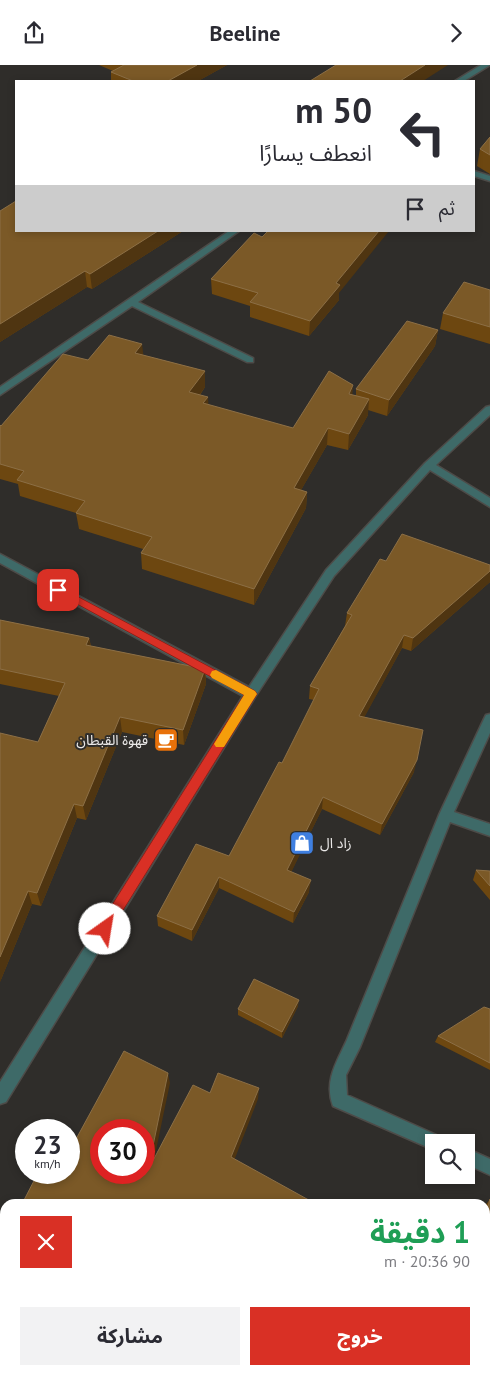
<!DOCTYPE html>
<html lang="ar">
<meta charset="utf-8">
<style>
:root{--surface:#fff;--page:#f2f2f3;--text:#2b2b33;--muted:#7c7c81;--accent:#d93025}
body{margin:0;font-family:"PT Sans","Noto Sans Arabic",sans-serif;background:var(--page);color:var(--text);direction:rtl;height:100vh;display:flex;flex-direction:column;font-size:19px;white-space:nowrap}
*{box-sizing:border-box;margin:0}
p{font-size:16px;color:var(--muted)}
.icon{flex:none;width:28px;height:28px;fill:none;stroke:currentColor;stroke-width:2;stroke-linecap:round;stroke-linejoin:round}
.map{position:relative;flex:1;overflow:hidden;direction:ltr}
.sheet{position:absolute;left:0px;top:1134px;width:490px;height:176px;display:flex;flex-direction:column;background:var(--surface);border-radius:15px 15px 0 0;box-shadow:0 2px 8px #0003;direction:rtl}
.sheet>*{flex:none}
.top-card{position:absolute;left:15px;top:15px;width:460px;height:152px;border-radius:0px;box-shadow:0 2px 8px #0003;direction:rtl;background:#fff;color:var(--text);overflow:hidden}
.fabs{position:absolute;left:425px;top:1069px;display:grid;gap:10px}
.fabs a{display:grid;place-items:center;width:50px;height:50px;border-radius:0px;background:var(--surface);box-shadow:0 2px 8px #0003;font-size:25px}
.speed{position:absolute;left:15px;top:1054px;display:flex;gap:10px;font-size:25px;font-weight:700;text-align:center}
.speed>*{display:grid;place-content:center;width:65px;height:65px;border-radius:50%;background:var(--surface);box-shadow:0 2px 8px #0003;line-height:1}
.speed small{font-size:12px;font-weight:400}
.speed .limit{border:8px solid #d22;background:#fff;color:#111}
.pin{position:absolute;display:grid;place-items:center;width:42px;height:42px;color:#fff;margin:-21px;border-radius:10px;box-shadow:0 2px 8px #0006}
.me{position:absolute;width:55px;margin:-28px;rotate:32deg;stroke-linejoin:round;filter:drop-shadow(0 0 4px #0008)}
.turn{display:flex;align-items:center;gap:18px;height:105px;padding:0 20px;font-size:22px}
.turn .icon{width:65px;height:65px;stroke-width:2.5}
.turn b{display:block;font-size:35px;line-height:42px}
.then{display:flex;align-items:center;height:48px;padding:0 20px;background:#0003;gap:10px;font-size:19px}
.round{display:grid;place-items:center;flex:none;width:52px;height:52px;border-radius:0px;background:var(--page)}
.summary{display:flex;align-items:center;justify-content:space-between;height:85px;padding:0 20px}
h1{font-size:30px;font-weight:700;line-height:38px;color:#1e9e55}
.primary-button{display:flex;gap:10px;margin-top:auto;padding:10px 20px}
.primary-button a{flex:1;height:58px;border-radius:0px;background:var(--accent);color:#fff;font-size:20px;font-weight:700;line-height:58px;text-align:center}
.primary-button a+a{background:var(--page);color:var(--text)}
header{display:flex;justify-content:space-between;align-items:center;height:65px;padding:0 20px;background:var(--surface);font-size:22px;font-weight:700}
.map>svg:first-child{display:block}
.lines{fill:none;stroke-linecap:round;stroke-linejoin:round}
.minor-casing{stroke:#4d4b48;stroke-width:3}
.minor{fill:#3e6a68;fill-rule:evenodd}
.wall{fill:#6d4710}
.shaded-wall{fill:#4f3511}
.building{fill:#7b5927;stroke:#8c6f46;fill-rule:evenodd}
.route{fill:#d93025;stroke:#8d1f18}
.slow{fill:#f59e0b}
.labels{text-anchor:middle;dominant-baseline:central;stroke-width:4;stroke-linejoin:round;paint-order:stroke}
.poi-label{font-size:14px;fill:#ebe9e8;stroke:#2f2d2a;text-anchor:end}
</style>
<header><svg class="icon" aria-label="forward" viewBox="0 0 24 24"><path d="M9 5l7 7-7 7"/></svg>Beeline<svg class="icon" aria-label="share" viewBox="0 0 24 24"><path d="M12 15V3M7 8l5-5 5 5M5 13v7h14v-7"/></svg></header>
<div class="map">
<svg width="490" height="1309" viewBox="0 0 490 1309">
<rect width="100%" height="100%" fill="#2f2d2a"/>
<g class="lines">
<defs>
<path id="minor" d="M481,0h9l-26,16h-9z
M474,106l16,5v5l-16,-5z
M229,166h10l-101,71 115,56v4h-6l-115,-56 -132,89v-8z
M490,341v9l-54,50 54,33v9l-60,-37 -96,106 -79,121 -249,405 -6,2v-22l243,-386 -243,-133v-9l249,133 77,-117 99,-107 61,-56z
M490,649v19l-36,79 36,12v12l-40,-14 -90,225 -14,28 1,20 94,42 2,6h-9v7l-101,-44c-9,-24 3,-43 13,-64l93,-227 45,-96 2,-4z
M466,1083l24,11v16l-24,-11z"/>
</defs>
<use href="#minor" class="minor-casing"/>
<use href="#minor" class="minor"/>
</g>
<path class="wall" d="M99,0h128l-29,16h-87v-9l2,-1z
M490,72v37l-13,-8 3,-17z
M0,146l16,20h167l-91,58 -5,-2 -87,55z
M211,214l128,14v7l-30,36 -59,-19v-11l-38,-12z
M490,225v54l-50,-15 3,-16z
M438,265l-3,16 -48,70 -19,-6v5l-20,35 -21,-5 -26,45 6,2 -1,16 -52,97 -112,-36 -1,-16 2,-4 -64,-20 -3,-16 -56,-17 -2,-12 -18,-5v-54l1,1 87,-66 55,-5 62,16v16l-5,8 8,10 85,23 60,-33h3v-6z
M386,496l104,4v17l-79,69 -9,-3 -38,69 50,55 -34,63 -58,-26 -31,63 18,20 -16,31 -74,-35 -27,53 -34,-15 -1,-10 72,-60 53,-93 32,-63 -5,-1 1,-13 35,-60 2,-13z
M0,555l89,18 2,8 114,23 1,15 -22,61 -62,-13 -36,88 -9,-2 -36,88 -9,-2 -32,78 38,-240 21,-46 -59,-12z
M476,805l14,1v29l-17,-20z
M298,941l-16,32 -44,-23v-6z
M490,944v61l-55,-28 3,-6z
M490,1134v45l-5,-2v-36z"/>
<path class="shaded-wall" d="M197,0h30l-29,16h-30z
M425,0h23l-25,16h-23z
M158,166h25l-91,58 -2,-15z
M379,166h10l-50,62v7l-30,36 1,-15 26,-38z
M85,206l2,16 -87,55v-18z
M438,265l-3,16 -48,70 2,-16z
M142,279l2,16 -9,-7z
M205,306v16l-15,21 -1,-16z
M353,320l-1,16 -3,-7z
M208,332l1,16 -6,-10z
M369,334l-1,16 -20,35 1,-16z
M328,363l-1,17 -34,59 1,-16z
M307,427l-1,16 -52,97v-16z
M490,506v11l-79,69 2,-13z
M404,570l-2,13 -44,81 1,-13z
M89,573l3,15 -6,-8z
M205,604l1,15 -22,61 -1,-15z
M120,652l2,15 -36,88 -3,-14z
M417,695l-3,12 -34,63 2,-11z
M323,732l-1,12 -35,72v-11z
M74,739l3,14 -36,88 -4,-13z
M219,812v11l-27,53v-11z
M311,815l-2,12 -16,31 1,-11z
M28,826l4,13 -32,78v-25z
M299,935l-1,6 -16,32v-6z
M168,1008l2,10 -20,96 -2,-9z
M259,1023l-1,11 -26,67 -1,-9z"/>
<path class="building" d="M124,0h73l-29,16h-35l-22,-9z
M336,0h89l-25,16h-90z
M490,72v18l-10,-6z
M16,136v30h142l-68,43 -5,-3 -85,53v-113z
M268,166h111l-43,52 4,2 -30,36 -60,-19 8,-9 -47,-14 43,-46 8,4z
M464,217l26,8v37l-47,-14z
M407,256l31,9 -49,70 -33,-11z
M109,270l33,9 -7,9 70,18 -16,21 19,5 -5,6 90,25 36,-57 24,14 -4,9 20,5 -20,35 -21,-6 -34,60 13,4 -53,97 -113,-36 11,-16 -76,-24 9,-12 -68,-21 7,-9 -24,-7v-39l1,1 62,-72 25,6z
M402,469l88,31v6l-77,67 -9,-3 -45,81 64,14 -6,30 -35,64 -59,-27 -36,73 24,10 -17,32 -75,-35 -27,53 -35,-14 39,-72 33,12 50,-94 3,1 37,-74 -9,-3 42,-71 -5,-2 33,-54 6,2z
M0,555l89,18 -3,7 119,24 -22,61 -63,-13 -37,89 -9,-2 -37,89 -9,-2 -28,66v-224l38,9 27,-59 -65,-14z
M476,805l14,1v15z
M254,914l45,21 -17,32 -44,-23z
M484,942l6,2v54l-52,-27z
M124,986l44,22 -20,97 45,-85 17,8 8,-20 41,15 -28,69 85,47h-294l16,-31h31v-35l6,3zM101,1065h43v43h-43z
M490,1134v36l-5,-2v-15z
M485,1214l5,2v29l-5,17z"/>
<path class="route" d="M58,521l197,105 2,3 -148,239 -4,1 -5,-1 -2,-4 2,-5 144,-229 -189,-103 -2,-2 2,-3z"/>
<path class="slow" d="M216,605l39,21 2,3 -33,53h-8l-2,-3 30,-49 -32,-17 -2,-3 2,-4z"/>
<defs>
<symbol id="cafe-square" viewBox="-11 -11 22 22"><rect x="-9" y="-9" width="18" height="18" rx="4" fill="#e8710a" stroke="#2f2d2a"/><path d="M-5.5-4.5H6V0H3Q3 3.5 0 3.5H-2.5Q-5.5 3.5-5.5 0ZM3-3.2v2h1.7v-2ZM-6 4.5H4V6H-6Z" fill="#fff"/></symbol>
<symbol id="shop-square" viewBox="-11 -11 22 22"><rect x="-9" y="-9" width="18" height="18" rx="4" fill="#3f7fe0" stroke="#2f2d2a"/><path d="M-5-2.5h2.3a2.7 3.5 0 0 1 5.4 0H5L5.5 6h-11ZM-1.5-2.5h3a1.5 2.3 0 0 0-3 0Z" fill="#fff"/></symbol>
</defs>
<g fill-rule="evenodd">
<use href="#cafe-square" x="152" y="661" width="28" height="28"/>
<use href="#shop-square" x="288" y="764" width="28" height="28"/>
</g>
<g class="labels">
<g class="poi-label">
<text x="148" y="675">قهوة القبطان</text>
<text x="320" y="778" text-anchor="start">زاد ال</text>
</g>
</g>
</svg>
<div class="fabs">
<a><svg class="icon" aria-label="search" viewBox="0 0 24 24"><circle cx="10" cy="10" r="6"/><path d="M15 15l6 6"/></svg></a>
</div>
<div class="speed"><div>23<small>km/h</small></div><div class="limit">30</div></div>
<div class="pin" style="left:58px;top:525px;background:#d93025"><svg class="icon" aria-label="arrive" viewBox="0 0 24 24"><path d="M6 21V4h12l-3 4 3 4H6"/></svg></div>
<svg class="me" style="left:105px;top:864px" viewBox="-20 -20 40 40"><circle r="19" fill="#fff"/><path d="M0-13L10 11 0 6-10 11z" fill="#d93025"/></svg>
<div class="top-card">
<div class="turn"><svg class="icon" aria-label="left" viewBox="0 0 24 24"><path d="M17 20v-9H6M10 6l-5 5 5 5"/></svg><div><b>50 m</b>انعطف يسارًا</div></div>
<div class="then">ثم<svg class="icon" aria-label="arrive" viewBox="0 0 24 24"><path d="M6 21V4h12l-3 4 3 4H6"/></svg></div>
</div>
<section class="sheet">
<div class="summary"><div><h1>1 دقيقة</h1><p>90 m · 20:36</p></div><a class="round" style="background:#d93025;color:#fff"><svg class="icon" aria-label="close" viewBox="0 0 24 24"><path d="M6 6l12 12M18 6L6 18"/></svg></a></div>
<div class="primary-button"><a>خروج</a><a>مشاركة</a></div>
</section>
</div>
